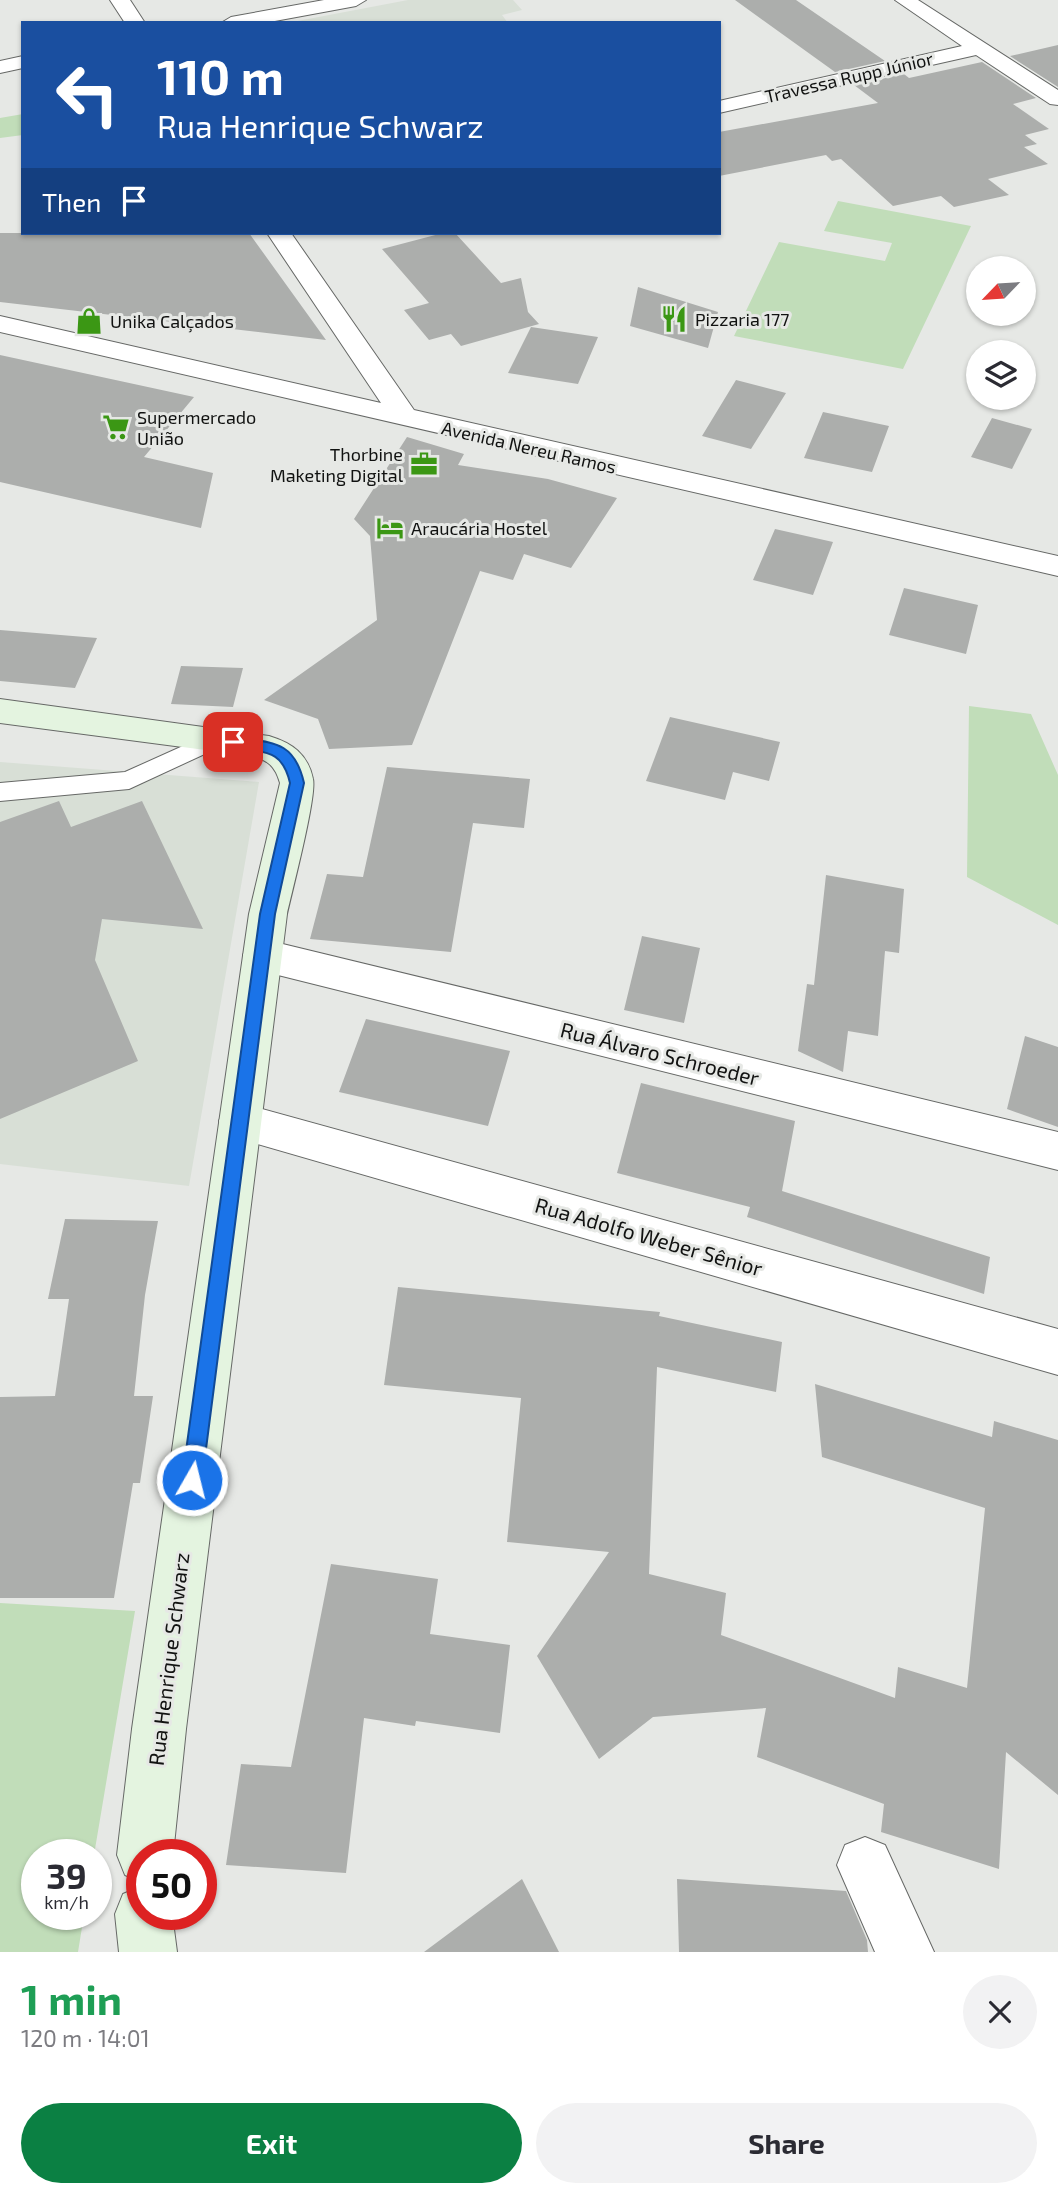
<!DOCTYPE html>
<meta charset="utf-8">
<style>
:root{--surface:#fff;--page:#f2f2f3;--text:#2b2b33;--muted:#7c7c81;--accent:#0b8043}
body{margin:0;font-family:"Exo 2",sans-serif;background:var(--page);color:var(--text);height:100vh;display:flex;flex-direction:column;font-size:26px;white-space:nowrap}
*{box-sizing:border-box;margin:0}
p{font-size:23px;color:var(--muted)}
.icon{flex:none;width:38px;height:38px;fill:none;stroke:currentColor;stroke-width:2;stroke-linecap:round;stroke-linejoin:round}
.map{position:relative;height:1952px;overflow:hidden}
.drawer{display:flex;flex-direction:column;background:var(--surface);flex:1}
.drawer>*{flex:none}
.banner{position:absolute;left:21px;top:21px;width:700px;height:214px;border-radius:0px;box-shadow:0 2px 5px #0004;background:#1a4fa0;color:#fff;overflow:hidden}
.needle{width:46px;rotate:245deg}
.tools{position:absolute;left:966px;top:256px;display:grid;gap:14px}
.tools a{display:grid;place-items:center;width:70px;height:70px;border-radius:50%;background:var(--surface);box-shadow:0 2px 5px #0004;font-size:35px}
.speed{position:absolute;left:21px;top:1839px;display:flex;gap:14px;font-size:35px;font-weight:700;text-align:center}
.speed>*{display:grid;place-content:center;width:91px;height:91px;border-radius:50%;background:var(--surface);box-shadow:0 2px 5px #0004;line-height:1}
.speed small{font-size:18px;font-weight:400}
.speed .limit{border:10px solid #d22;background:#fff;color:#111}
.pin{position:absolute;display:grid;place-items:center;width:60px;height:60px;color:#fff;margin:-30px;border-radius:14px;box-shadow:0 4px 10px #0006}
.me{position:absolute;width:77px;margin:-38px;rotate:8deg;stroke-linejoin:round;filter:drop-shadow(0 0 5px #0008)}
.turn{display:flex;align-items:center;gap:24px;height:147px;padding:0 21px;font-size:32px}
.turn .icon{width:91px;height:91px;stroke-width:2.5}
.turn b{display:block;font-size:49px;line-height:60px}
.then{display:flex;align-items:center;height:66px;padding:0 21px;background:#0003;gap:14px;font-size:26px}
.round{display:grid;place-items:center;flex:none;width:74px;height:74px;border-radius:37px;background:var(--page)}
.overview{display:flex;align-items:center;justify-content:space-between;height:119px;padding:0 21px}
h1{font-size:42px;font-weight:700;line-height:52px;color:#1e9e55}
.action{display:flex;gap:14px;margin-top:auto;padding:14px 21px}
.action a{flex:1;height:80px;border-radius:42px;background:var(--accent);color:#fff;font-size:28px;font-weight:700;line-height:80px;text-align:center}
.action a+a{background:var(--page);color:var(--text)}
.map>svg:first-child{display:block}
.built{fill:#d8dfd6}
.green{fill:#c1ddb9}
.building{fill:#acaeac}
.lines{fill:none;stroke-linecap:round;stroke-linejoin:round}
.service-casing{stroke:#666866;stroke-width:2}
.minor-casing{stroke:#666866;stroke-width:2}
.tertiary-casing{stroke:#666866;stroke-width:2}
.secondary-casing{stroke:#666866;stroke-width:2}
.service{fill:#fff;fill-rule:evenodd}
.minor{fill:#fff;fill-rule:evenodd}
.tertiary{fill:#fff;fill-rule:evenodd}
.secondary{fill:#e4f4e0;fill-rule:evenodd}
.route{fill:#1a73e8;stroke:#114b97;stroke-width:2}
.labels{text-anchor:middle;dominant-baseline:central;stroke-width:6;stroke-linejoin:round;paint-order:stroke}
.far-street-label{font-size:18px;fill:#111211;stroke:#e6e8e5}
.far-poi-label{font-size:18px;fill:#111211;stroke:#e6e8e5;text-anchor:start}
.street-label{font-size:21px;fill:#111211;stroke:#e6e8e5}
</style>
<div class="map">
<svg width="1058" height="1952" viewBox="0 0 1058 1952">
<rect width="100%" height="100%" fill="#e6e8e5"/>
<path class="built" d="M408,0h105l9,10 -20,5 6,8h-221z
M0,762l259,20 -70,404 -189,-22z"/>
<path class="green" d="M23,114v21l-23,3v-20z
M838,201l133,25 -68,143 -169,-33 45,-94 106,19 7,-18 -68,-12z
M969,706l62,8 27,61v150l-91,-48z
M0,1603l135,8 -41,244h-57v59l47,1 -6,37h-78z"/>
<path class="building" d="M735,0h61l89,61 -50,11z
M1058,45v42l-48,-31z
M982,62l54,36 -23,6 36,25 -24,6 12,9 -13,3 24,17 -60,15 21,16 -55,12 -13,-11 -48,10 -52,-47 -9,2 -6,-6 -107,21v-44l159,-29 -24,-18 50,-11 5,4z
M0,233h249l77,107 -326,-38z
M443,233h12l46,50 20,-5 7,34 11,12 -78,22 -10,-12 -22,6 -25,-30 25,-7 -47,-54z
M638,287l80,25 -10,36 -78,-22z
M531,327l67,10 -20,47 -70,-11z
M0,355l194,42 -50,60 69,16 -12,55 -201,-46z
M736,380l50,13 -35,56 -49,-13z
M823,412l66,14 -17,46 -68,-14z
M992,418l40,11 -20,40 -41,-12z
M407,437l57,17 -6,11 90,14 69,19 -46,70 -47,-14 -11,26 -33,-9 -68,174 -83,4 -11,-30 -54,-19 113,-80 -7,-84 -16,-17z
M775,529l58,13 -20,53 -60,-15z
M904,588l74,17 -12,49 -77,-19z
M0,630l97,8 -22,50 -75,-7z
M181,666l62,2 -10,39 -62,-3z
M670,717l110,25 -11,39 -36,-9 -8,28 -79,-19z
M387,767l143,12 -6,49 -51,-5 -22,129 -141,-13 17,-65 36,3z
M59,801l12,26 71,-26 61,128 -101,-10 -7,41 43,101 -138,58v-297z
M826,875l78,14 -5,64 -14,-2 -7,85 -30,-5 -5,41 -45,-21 9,-67 7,1z
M642,936l58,12 -16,75 -60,-13z
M366,1019l144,32 -22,75 -149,-34z
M1025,1036l33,11v80l-51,-18z
M641,1083l154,38 -13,70 208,66 -6,37 -237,-77 3,-10 -133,-34z
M65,1219l93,2 -13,74 -11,101h19l-13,87h-7l-19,115h-114v-201l55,-1 14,-97h-21z
M398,1287l262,25 -1,4 123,26 -6,50 -119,-25 -8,207 77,19 -5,42 174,63 3,-31 69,21 18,-180 -163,-51 -7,-73 177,53 2,-16 64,19v355l-52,-43 -7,117 -118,-37 3,-28 -127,-47 9,-49 -113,9 -54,42 -62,-103 72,-104 -102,-10 14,-144 -137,-13z
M331,1564l107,15 -8,55 80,11 -10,88 -84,-12 -1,5 -51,-8 -18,155 -120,-8 15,-101 50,3z
M522,1879l37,73h-135z
M677,1879l169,12 21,49 1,12h-189z"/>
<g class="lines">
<defs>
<path id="service" d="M214,732l8,2 4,6 -4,6 -93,43 -129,12v-18l125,-11z"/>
<path id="minor" d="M895,0h23l140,90v15l-8,-1 -74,-49 -257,58v-12l243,-55z
M262,939l796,193v38l-796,-199 -13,-5 -6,-11 6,-11z
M240,1103l818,226v46l-818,-236 -15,-5 -6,-13 6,-13z
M865,1837l20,8 49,107h-59l-38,-87 8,-20z"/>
<path id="tertiary" d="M110,0h20l15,23h-20z
M324,0h42l-10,6 -92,17h-43l10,-6z
M23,56v12l-23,5v-12z
M267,233h24l123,177 644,146v20l-1058,-244v-16l381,87z"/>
<path id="secondary" d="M0,699l269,37c23,7 39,18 44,43 4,17 -21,112 -26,135l-101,815 -13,126h-31v27l-17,-7 -8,-20 15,-126 117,-815 31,-131c-5,-17 -12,-23 -29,-27l-251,-33z
M142,1886v28h30l5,38h-58l-4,-38 8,-20z"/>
</defs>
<use href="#service" class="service-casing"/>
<use href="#minor" class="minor-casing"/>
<use href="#tertiary" class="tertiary-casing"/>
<use href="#secondary" class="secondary-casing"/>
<use href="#service" class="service"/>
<use href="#minor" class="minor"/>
<use href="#tertiary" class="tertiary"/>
<use href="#secondary" class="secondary"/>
</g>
<path class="route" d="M233,737c38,6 61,2 71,46l-29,131 -73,566 -3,7 -7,3 -7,-3 -3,-7 78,-566 30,-131c-9,-39 -31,-28 -62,-38l-2,-3z"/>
<defs>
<symbol id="restaurant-bare" viewBox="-9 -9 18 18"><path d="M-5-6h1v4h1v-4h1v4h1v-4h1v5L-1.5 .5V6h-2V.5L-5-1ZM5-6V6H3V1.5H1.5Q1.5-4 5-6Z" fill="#3b9714" stroke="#e6e8e5" stroke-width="2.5" paint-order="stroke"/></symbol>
<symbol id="shop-bare" viewBox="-9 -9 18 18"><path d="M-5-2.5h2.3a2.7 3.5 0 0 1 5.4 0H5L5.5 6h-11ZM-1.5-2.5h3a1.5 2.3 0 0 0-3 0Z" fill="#3b9714" stroke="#e6e8e5" stroke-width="2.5" paint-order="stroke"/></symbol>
<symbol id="supermarket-bare" viewBox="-9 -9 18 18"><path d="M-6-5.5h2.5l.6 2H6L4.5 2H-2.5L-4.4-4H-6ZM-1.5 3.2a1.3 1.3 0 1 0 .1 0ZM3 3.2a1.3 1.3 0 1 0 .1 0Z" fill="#3b9714" stroke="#e6e8e5" stroke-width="2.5" paint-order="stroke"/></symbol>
<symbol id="office-bare" viewBox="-9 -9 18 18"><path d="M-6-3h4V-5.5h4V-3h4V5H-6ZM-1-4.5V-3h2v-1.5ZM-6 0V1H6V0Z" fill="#3b9714" stroke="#e6e8e5" stroke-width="2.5" paint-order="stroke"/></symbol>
<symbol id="hotel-bare" viewBox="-9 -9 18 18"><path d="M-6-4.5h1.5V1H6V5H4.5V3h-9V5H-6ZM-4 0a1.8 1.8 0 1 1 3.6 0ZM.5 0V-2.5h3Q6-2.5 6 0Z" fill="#3b9714" stroke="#e6e8e5" stroke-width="2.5" paint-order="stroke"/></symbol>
</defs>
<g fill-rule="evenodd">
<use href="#restaurant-bare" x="655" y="300" width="38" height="38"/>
<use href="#shop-bare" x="70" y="302" width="38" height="38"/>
<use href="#supermarket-bare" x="97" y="408" width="38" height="38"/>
<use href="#office-bare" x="405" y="445" width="38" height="38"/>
<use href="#hotel-bare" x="371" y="509" width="38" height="38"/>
</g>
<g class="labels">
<g class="far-street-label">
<text transform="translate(849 77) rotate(-13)">Travessa Rupp Júnior</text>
<text transform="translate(529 447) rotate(13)">Avenida Nereu Ramos</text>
</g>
<g class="far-poi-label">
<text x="695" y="319">Pizzaria 177</text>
<text x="110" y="321">Unika Calçados</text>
<text x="137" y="417">Supermercado<tspan x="137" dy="21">União</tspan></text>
<text x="403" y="454" text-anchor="end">Thorbine<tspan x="403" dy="21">Maketing Digital</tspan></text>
<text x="411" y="528">Araucária Hostel</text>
</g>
<g class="street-label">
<text transform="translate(660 1053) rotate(14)">Rua Álvaro Schroeder</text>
<text transform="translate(649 1236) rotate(16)">Rua Adolfo Weber Sênior</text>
<text transform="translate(168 1659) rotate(-83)">Rua Henrique Schwarz</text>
</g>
</g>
</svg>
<div class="tools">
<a><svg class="needle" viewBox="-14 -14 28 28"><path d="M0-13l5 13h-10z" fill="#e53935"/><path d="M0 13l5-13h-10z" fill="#7c7c81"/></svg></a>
<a><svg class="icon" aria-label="layers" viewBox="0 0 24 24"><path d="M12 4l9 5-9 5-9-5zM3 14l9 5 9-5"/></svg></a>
</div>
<div class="speed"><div>39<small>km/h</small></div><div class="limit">50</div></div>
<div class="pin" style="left:233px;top:742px;background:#d93025"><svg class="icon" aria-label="arrive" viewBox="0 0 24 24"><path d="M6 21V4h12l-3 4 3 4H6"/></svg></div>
<svg class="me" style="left:192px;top:1480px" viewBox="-20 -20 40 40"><circle r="17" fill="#1a73e8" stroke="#fff" stroke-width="3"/><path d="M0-11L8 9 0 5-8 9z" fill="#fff"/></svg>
<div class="banner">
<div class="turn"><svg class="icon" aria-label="left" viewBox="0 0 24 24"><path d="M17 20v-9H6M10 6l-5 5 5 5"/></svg><div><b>110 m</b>Rua Henrique Schwarz</div></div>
<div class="then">Then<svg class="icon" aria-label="arrive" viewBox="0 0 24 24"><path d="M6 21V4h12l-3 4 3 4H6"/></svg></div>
</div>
</div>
<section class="drawer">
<div class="overview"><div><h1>1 min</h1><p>120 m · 14:01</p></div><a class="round"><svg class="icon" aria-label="close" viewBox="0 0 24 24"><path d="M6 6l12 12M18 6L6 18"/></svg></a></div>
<div class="action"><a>Exit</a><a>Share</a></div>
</section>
